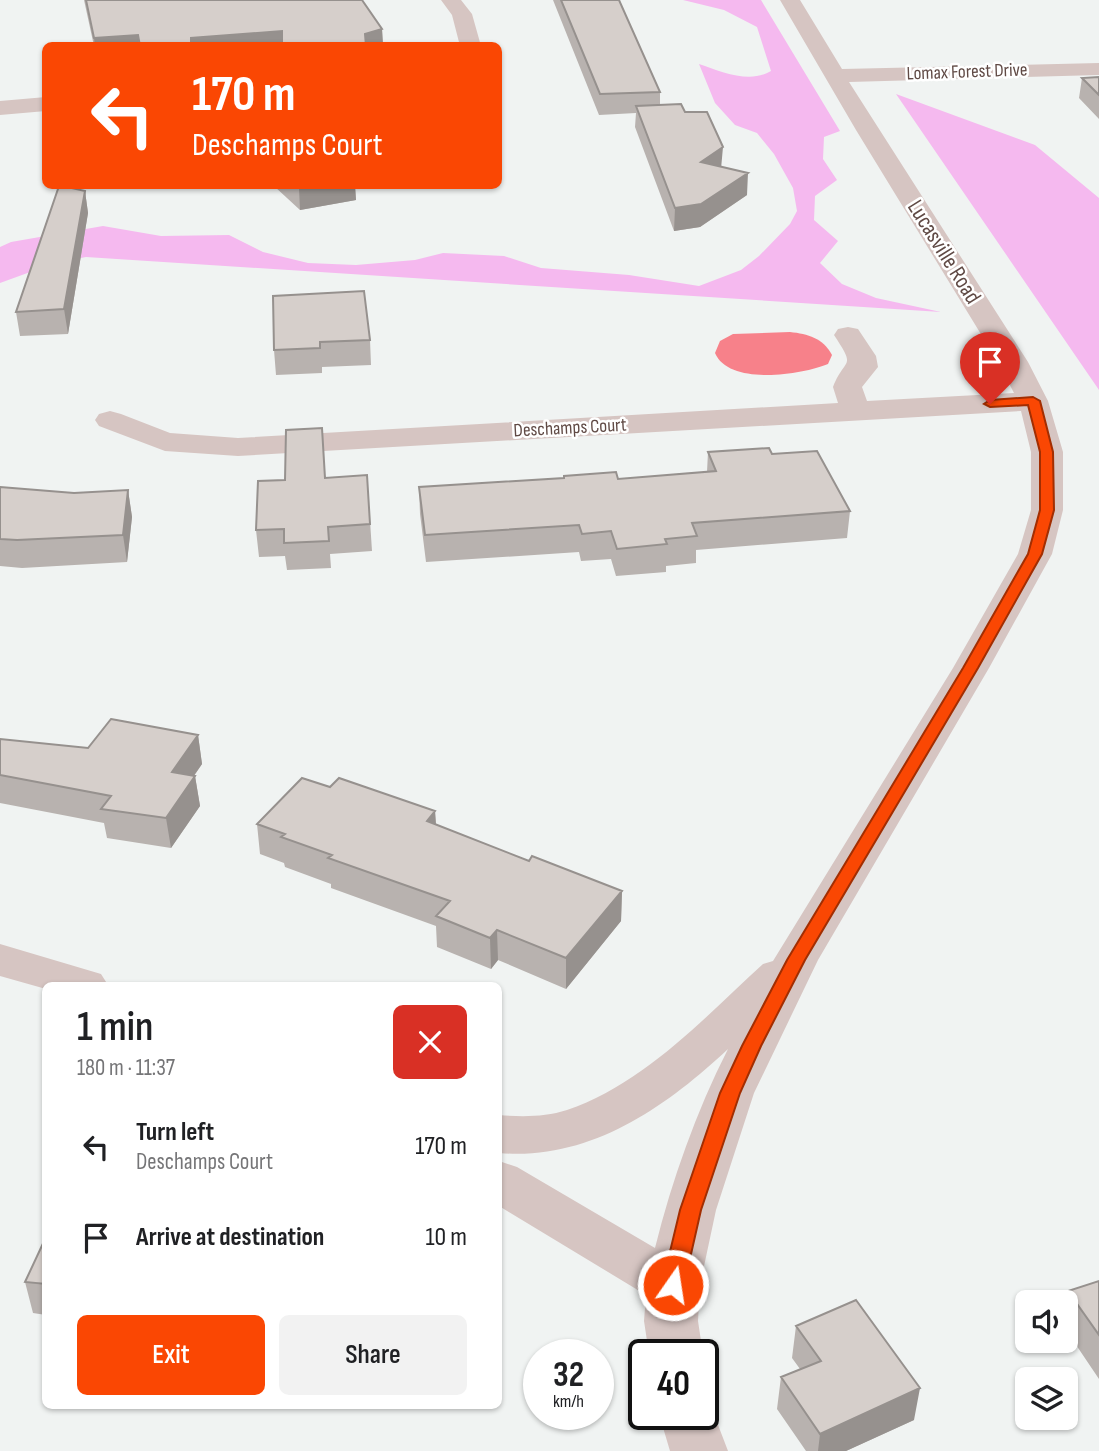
<!DOCTYPE html>
<meta charset="utf-8">
<style>
:root{--surface:#fff;--page:#f2f2f2;--text:#202124;--muted:#757577;--accent:#fa4703}
body{margin:0;font-family:"Sofia Sans Condensed",sans-serif;background:var(--page);color:var(--text);height:100vh;display:flex;flex-direction:column;font-size:26px;white-space:nowrap}
*{box-sizing:border-box;margin:0}
p{font-size:23px;color:var(--muted)}
.icon{flex:none;width:38px;height:38px;fill:none;stroke:currentColor;stroke-width:2;stroke-linecap:round;stroke-linejoin:round}
.map{position:relative;flex:1;overflow:hidden}
.drawer{position:absolute;left:42px;top:982px;width:460px;height:427px;display:flex;flex-direction:column;background:var(--surface);border-radius:10px;box-shadow:0 2px 5px #0004}
.drawer>*{flex:none}
.top-card{position:absolute;left:42px;top:42px;width:460px;height:147px;border-radius:10px;box-shadow:0 2px 5px #0004;background:#fa4703;color:#fff;overflow:hidden}
.fabs{position:absolute;left:1015px;top:1290px;display:grid;gap:14px}
.fabs a{display:grid;place-items:center;width:63px;height:63px;border-radius:10px;background:var(--surface);box-shadow:0 2px 5px #0004;font-size:35px}
.speed{position:absolute;left:523px;top:1339px;display:flex;gap:14px;font-size:35px;font-weight:700;text-align:center}
.speed>*{display:grid;place-content:center;width:91px;height:91px;border-radius:50%;background:var(--surface);box-shadow:0 2px 5px #0004;line-height:1}
.speed small{font-size:18px;font-weight:400}
.speed .limit{border:4px solid #111;border-radius:10px;background:#fff;color:#111}
.pin{position:absolute;display:grid;place-items:center;width:60px;height:60px;color:#fff;margin:-72px -30px;border-radius:50% 50% 50% 0;rotate:-45deg;box-shadow:0 0 7px #0007}
.pin .icon{rotate:45deg}
.me{position:absolute;width:77px;margin:-38px;rotate:13deg;stroke-linejoin:round;filter:drop-shadow(0 0 5px #0008)}
.turn{display:flex;align-items:center;gap:24px;height:147px;padding:0 35px;font-size:32px}
.turn .icon{width:91px;height:91px;stroke-width:2.5}
.turn b{display:block;font-size:49px;line-height:60px}
.round{display:grid;place-items:center;flex:none;width:74px;height:74px;border-radius:10px;background:var(--page)}
.headline{display:flex;align-items:center;justify-content:space-between;height:119px;padding:0 35px}
h1{font-size:42px;font-weight:600;line-height:52px}
.cta{display:flex;gap:14px;margin-top:auto;padding:14px 35px}
.cta a{flex:1;height:80px;border-radius:10px;background:var(--accent);color:#fff;font-size:28px;font-weight:600;line-height:80px;text-align:center}
.cta a+a{background:var(--page);color:var(--text)}
ul{padding:0;list-style:none}
li{display:flex;align-items:center;gap:21px;height:91px;padding:0 35px}
li div{flex:1}
li b{display:block;font-size:26px}
li em{font-style:normal}
.map>svg:first-child{display:block}
.green{fill:#f5b9ef}
.water{fill:#f7818a}
.lines{fill:none;stroke-linecap:round;stroke-linejoin:round}
.minor{fill:#d6c5c2;fill-rule:evenodd}
.wall{fill:#b8b2af}
.shaded-wall{fill:#96918e}
.building{fill:#d6cfcb;stroke:#96918e;stroke-width:2}
.route{fill:#fa4703;stroke:#a22e02;stroke-width:2}
.labels{text-anchor:middle;dominant-baseline:central;stroke-width:5;stroke-linejoin:round;paint-order:stroke}
.far-street-label{font-size:19px;fill:#604a45;stroke:#fff}
.street-label{font-size:23px;fill:#604a45;stroke:#fff}
</style>
<div class="map">
<svg width="1099" height="1451" viewBox="0 0 1099 1451">
<rect width="100%" height="100%" fill="#f0f3f2"/>
<path class="green" d="M683,0h78l79,131 -16,6 -1,22 14,21 -22,16 -1,24 24,21 -18,22 22,21 34,14 65,14 -855,-55 -31,6 -55,20v-36l11,-5 92,-16 58,10 68,-1 34,17 45,11 48,2 59,-5 28,-7 61,3 37,12 88,7 70,11 42,-16 18,-14 31,-32 7,-13 -4,-23 -19,-34 -17,-21 -22,-8 -20,-22 -16,-39c23,8 51,20 72,7l-14,-44 -33,-17z
M896,94l139,51 64,53v192z"/>
<path class="water" d="M790,332c18,2 33,6 42,23l-4,9c-27,11 -99,22 -113,-11l5,-12 13,-7z"/>
<g class="lines">
<path class="minor" d="M441,0h20l11,14 9,32h-21l-8,-31z
M780,0h20l42,69 257,-6v12l-250,7 179,280 20,39 15,51v58l-11,44 -63,114 -171,292 -64,133 -38,117 -16,75 -2,36 5,33h-54l-5,-33 2,-26 -147,-89v-45l18,6 138,81c17,-68 41,-136 73,-199 -63,59 -139,112 -229,104v-38c23,2 46,2 68,-5 77,-26 138,-93 196,-146l10,-3 180,-293 65,-114 13,-44v-58l-10,-41 -783,45 -73,-5 -66,-25 -4,-6 4,-6 11,-3 11,3 49,19 68,5 600,-35 -5,-16c12,-31 24,-17 1,-52l4,-6 10,-2 10,2 18,27 2,11 -16,20 5,14 147,-8 -16,-31 -142,-232z
M46,97v14l-46,4v-14z
M0,944l101,30 7,11h-62v4l-46,-13z
M704,1395l3,1 21,55h-58l-11,-37h45z"/>
</g>
<path class="wall" d="M84,0h278l20,29 1,17h-289z
M553,0h66l41,92v13l25,7 37,55 25,28 -47,32 -26,4 -39,-104 1,-14 -37,2z
M1099,77v42l-20,-21 3,-20z
M274,186h81l1,14 -56,10z
M85,191l3,22 -20,121 -48,2 -4,-24z
M273,296l97,44 1,25 -49,2v6l-46,2 -2,-25z
M708,452l142,59 -3,27 -151,12v13l-30,3v6l-50,4 -5,-17 -30,2 -2,-9 -153,10 -6,-48 -1,-27 145,-9v-2l54,3 89,-7z
M367,475l5,76 -42,3 1,14 -44,2 -2,-14 -26,1 -3,-27 69,-52z
M0,487l74,6 54,-3 4,27 -5,45 -105,6 -22,-2z
M198,735l4,29 -8,12h1l5,30 -29,42 -64,-10 -3,-15 -104,-20v-64l88,9z
M330,787l105,24 1,14 93,36 93,30 -1,30 -55,68 -68,-29 -7,9 -54,-22 -1,-21 -105,-38v-4l-46,-17 -1,-4 -24,-9 -3,-30z
M46,1237v78l-13,-2 -8,-31z
M1099,1281v98l-33,-49 -1,-28 3,-11z
M796,1326l118,94 -68,31h-40l-29,-42 4,-32 19,-8 -8,-11z"/>
<path class="shaded-wall" d="M382,29l1,17h-18v-12z
M282,31l1,15h-92v-8z
M138,35l1,11h-44l-1,-8z
M723,147l-2,22 -20,-7z
M748,173l-1,22 -47,32 -26,4 1,-23z
M315,186h40l1,14 -56,10 -1,-22z
M85,191l3,22 -20,121 -4,-25z
M128,490l4,27 -5,45 -4,-27z
M198,735l4,29 -26,37 -4,-29z
M195,776l5,30 -29,42 -5,-30z
M435,811l2,30 -10,-20z
M622,891l-1,30 -55,68v-31z
M497,930l1,30 -7,9 -1,-31z
M920,1388l-6,32 -68,31h-28l2,-17z"/>
<path class="building" d="M86,0h276l20,29 -17,5 1,12h-84v-15l-91,7v8h-51l-2,-11 -44,3z
M561,0h58l41,92 -60,2z
M1099,77v18l-17,-17z
M681,104l4,8h22l16,35 -22,15 47,11 -47,31 -26,4 -39,-102z
M59,186h4l22,5 -21,118 -48,3z
M295,186h20l-16,2z
M364,291l6,49 -50,2v6l-46,2 -1,-54z
M322,428l3,50 42,-3 3,49 -42,3 1,14 -45,2v-14l-28,1 2,-49 27,-1 1,-50z
M769,448l3,6 45,-3 33,60 -158,12 5,13 -32,3 2,5 -50,5 -6,-18 -29,3 -3,-9 -154,10 -6,-48 145,-9v-2l52,-4 2,7 98,-8 -8,-19z
M0,487l74,6 54,-3 -5,45 -106,5 -17,-1z
M111,719l87,16 -26,37 23,4 -29,42 -65,-9 10,-13 -111,-21v-36l88,9z
M302,778l28,9 9,-9 96,33 -8,10 102,40 3,-5 90,35 -56,67 -69,-28 -7,8 -54,-22 14,-15 -122,-43 4,-3 -51,-18 4,-3 -28,-10z
M46,1237v47l-21,-2z
M1099,1281v54l-31,-44z
M856,1300l64,88 -100,46 -39,-57 40,-16 -25,-35z"/>
<path class="route" d="M1033,397l7,4 13,51 1,58 -12,44 -64,114 -173,292 -44,86 -21,47 -39,117 -17,75 -3,6 -8,3 -7,-3 -4,-6 18,-75 40,-117 22,-47 45,-86 176,-292 65,-114 12,-44v-58l-12,-47 -38,2 -6,-3 6,-4z"/>
<g class="labels">
<g class="far-street-label">
<text transform="translate(967 72) rotate(-2)">Lomax Forest Drive</text>
<text transform="translate(570 428) rotate(-3)">Deschamps Court</text>
</g>
<g class="street-label">
<text transform="translate(944 252) rotate(58)">Lucasville Road</text>
</g>
</g>
</svg>
<div class="fabs">
<a><svg class="icon" aria-label="sound" viewBox="0 0 24 24"><path d="M4 9h4l5-4v14l-5-4H4zM17 9q2 3 0 6"/></svg></a>
<a><svg class="icon" aria-label="layers" viewBox="0 0 24 24"><path d="M12 4l9 5-9 5-9-5zM3 14l9 5 9-5"/></svg></a>
</div>
<div class="speed"><div>32<small>km/h</small></div><div class="limit">40</div></div>
<div class="pin" style="left:990px;top:404px;background:#d93025"><svg class="icon" aria-label="arrive" viewBox="0 0 24 24"><path d="M6 21V4h12l-3 4 3 4H6"/></svg></div>
<svg class="me" style="left:673px;top:1285px" viewBox="-20 -20 40 40"><circle r="17" fill="#fa4703" stroke="#fff" stroke-width="3"/><path d="M0-11L8 9 0 5-8 9z" fill="#fff"/></svg>
<div class="top-card">
<div class="turn"><svg class="icon" aria-label="left" viewBox="0 0 24 24"><path d="M17 20v-9H6M10 6l-5 5 5 5"/></svg><div><b>170 m</b>Deschamps Court</div></div>
</div>
<section class="drawer">
<div class="headline"><div><h1>1 min</h1><p>180 m · 11:37</p></div><a class="round" style="background:#d93025;color:#fff"><svg class="icon" aria-label="close" viewBox="0 0 24 24"><path d="M6 6l12 12M18 6L6 18"/></svg></a></div>
<ul>
<li><svg class="icon" aria-label="left" viewBox="0 0 24 24"><path d="M17 20v-9H6M10 6l-5 5 5 5"/></svg><div><b>Turn left</b><p>Deschamps Court</p></div><em>170 m</em></li>
<li><svg class="icon" aria-label="arrive" viewBox="0 0 24 24"><path d="M6 21V4h12l-3 4 3 4H6"/></svg><div><b>Arrive at destination</b></div><em>10 m</em></li>
</ul>
<div class="cta"><a>Exit</a><a>Share</a></div>
</section>
</div>
